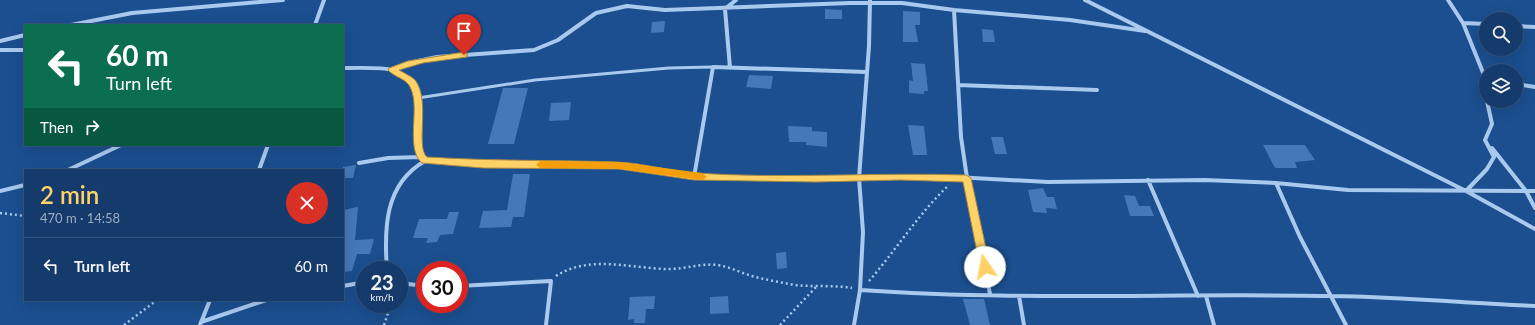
<!DOCTYPE html>
<meta charset="utf-8">
<style>
:root{--surface:#143b6b;--page:#214673;--text:#f1f3f6;--muted:#9dadc1;--line:#33557e;--accent:#ffd166}
body{margin:0;font-family:Lato,sans-serif;background:var(--page);color:var(--text);height:100vh;display:flex;flex-direction:column;font-size:15px;white-space:nowrap}
*{box-sizing:border-box;margin:0}
p{font-size:13px;color:var(--muted)}
.icon{flex:none;width:22px;height:22px;fill:none;stroke:currentColor;stroke-width:2;stroke-linecap:round;stroke-linejoin:round}
.map{position:relative;flex:1;overflow:hidden}
.drawer{position:absolute;left:24px;top:169px;width:320px;height:132px;display:flex;flex-direction:column;background:var(--surface);border-radius:0px;box-shadow:0 4px 16px #0002,0 0 0 1px var(--line)}
.drawer>*{flex:none}
.guide{position:absolute;left:24px;top:24px;width:320px;height:122px;border-radius:0px;box-shadow:0 4px 16px #0002,0 0 0 1px var(--line);background:#0b6e4f;color:#fff;overflow:hidden}
.buttons{position:absolute;left:1479px;top:12px;display:grid;gap:8px}
.buttons a{display:grid;place-items:center;width:44px;height:44px;border-radius:50%;background:var(--surface);box-shadow:0 4px 16px #0002,0 0 0 1px var(--line);font-size:20px}
.speed{position:absolute;left:356px;top:261px;display:flex;gap:8px;font-size:20px;font-weight:700;text-align:center}
.speed>*{display:grid;place-content:center;width:52px;height:52px;border-radius:50%;background:var(--surface);box-shadow:0 4px 16px #0002,0 0 0 1px var(--line);line-height:1}
.speed small{font-size:10px;font-weight:400}
.speed .limit{border:6px solid #d22;background:#fff;color:#111}
.pin{position:absolute;display:grid;place-items:center;width:34px;height:34px;color:#fff;margin:-41px -17px;border-radius:50% 50% 50% 0;rotate:-45deg;box-shadow:0 0 4px #0007}
.pin .icon{rotate:45deg}
.me{position:absolute;width:44px;margin:-22px;rotate:348deg;stroke-linejoin:round;filter:drop-shadow(0 0 3px #0008)}
.turn{display:flex;align-items:center;gap:14px;height:84px;padding:0 16px;font-size:18px}
.turn .icon{width:52px;height:52px;stroke-width:2.5}
.turn b{display:block;font-size:28px;line-height:34px}
.then{display:flex;align-items:center;height:38px;padding:0 16px;background:#0003;gap:8px;font-size:15px}
.round{display:grid;place-items:center;flex:none;width:42px;height:42px;border-radius:21px;background:var(--page)}
.summary{display:flex;align-items:center;justify-content:space-between;height:68px;padding:0 16px}
h1{font-size:24px;font-weight:600;line-height:30px;color:var(--accent)}
ul{padding:0;list-style:none}
li{display:flex;align-items:center;gap:12px;height:56px;padding:0 16px;border-top:1px solid var(--line)}
li div{flex:1}
li b{display:block;font-size:15px}
li em{font-style:normal}
.map>svg:first-child{display:block}
.building{fill:#4478b7}
.lines{fill:none;stroke-linecap:round;stroke-linejoin:round}
.path{stroke:#a9c9ee;stroke-width:2.5;stroke-dasharray:2 3;stroke-linecap:butt}
.service{stroke:#a9c9ee;stroke-width:3}
.minor{stroke:#a9c9ee;stroke-width:4}
.route{fill:#ffd166;stroke:#a68842}
.slow{fill:#f59e0b}
</style>
<div class="map">
<svg width="1535" height="325" viewBox="0 0 1535 325">
<rect width="100%" height="100%" fill="#1b4f8f"/>
<path class="building" d="M825,9l17,1v9h-17z
M903,11l17,1v13h-5l3,17h-15z
M665,21l-1,11 -13,1 1,-11z
M982,29l11,1 2,12h-12z
M911,63l14,1 3,27h-4v3l-15,-1v-13l4,1z
M749,75l24,1 -2,13 -25,-2z
M503,88h25l-14,56h-26z
M571,102l-2,18 -20,1 2,-18z
M908,125l16,1 3,29h-14z
M788,126l24,1v4l15,1v15l-21,-2v-3h-17z
M991,137h12l4,17h-12z
M1263,145h42l10,15 -20,2 2,6h-22z
M356,165l-3,13h-10v-11z
M513,174h17l-6,43h-11l-2,10 -32,1 4,-17 24,-1z
M1043,188l4,9h7l3,12 -11,-1 1,5 -14,-1 -5,-22z
M1124,195l11,1 4,10h11l4,10h-24z
M358,207l-3,33 19,-1 -4,15h-13l-5,17 -9,1v-62z
M449,212h10l-6,22 -13,1 -3,7 -11,1 2,-5h-15l6,-19h28z
M786,252l1,16 -10,1 -1,-16z
M655,296l-1,13h-8l-1,14h-11v-4l-6,1 2,-23z
M728,296l1,17 -19,1v-17z
M963,299h21l6,26h-20z"/>
<g class="lines">
<path class="path" d="M0,213l25,3
M556,276c34,-22 76,-7 113,-7 17,0 32,-6 49,-4 12,2 23,8 34,11 14,4 28,6 42,9 20,2 40,0 58,3
M869,281c27,-31 50,-68 80,-96
M124,325l33,-25
M384,325l7,-21
M780,325l36,-38"/>
<path class="service" d="M418,98l117,-18 134,-12 44,-1"/>
<path class="minor" d="M1085,0l381,191 69,38
M1448,0l15,23 23,57
M954,10l7,127 6,41 23,116
M1463,23l23,1
M71,25l61,-12 151,-13
M315,25l9,-25
M1516,26l19,1
M0,41l25,-6
M0,50h25
M343,68c11,0 41,-1 49,2 49,17 11,69 33,91l58,3 136,2 75,11 122,2 139,-2 93,5 157,-2 71,3 72,7 187,1
M730,68l-5,-59 11,-9
M392,70l16,-7 29,-6 97,-7 24,-10 38,-27 31,-7 38,4 185,-7h52l52,7 116,10 75,11
M1516,84l19,3
M958,85l139,5
M1492,148l34,43 9,17
M359,163l29,-5 33,-1
M68,170l53,-25
M259,170l9,-25
M694,177l19,-110 154,5
M1148,180l50,116
M1276,183l24,54 46,88
M0,191l25,-6
M1466,191l21,-22 7,-12 -9,-17 7,-16 -5,-23
M387,270c-3,-40 -3,-86 38,-109
M399,283l26,3
M343,286l22,-4
M459,286l92,-5 -5,44
M860,290c157,11 314,3 472,6 67,1 135,7 203,10
M1019,296l5,29
M1206,296l8,29
M201,322l65,-22
M200,325l10,-25
M854,325l6,-35 3,-58 -4,-54 10,-132 1,-46"/>
</g>
<path class="route" d="M464,52l3,1v4l-44,6 -24,7c5,3 12,6 16,10 16,20 0,67 12,77 64,4 127,3 190,5 26,1 52,9 78,11 90,6 181,-1 271,2l5,3 19,89 -2,3 -3,2 -4,-2 -1,-3 -17,-85 -63,-2 -84,2 -122,-2 -75,-11 -136,-1 -61,-5c-17,-14 -2,-54 -11,-74 -4,-11 -16,-11 -23,-19l1,-2 19,-7z"/>
<path class="slow" d="M540,161l79,1 83,11 5,4 -5,3 -83,-11 -79,-1 -4,-3z"/>
</svg>
<div class="buttons">
<a><svg class="icon" aria-label="search" viewBox="0 0 24 24"><circle cx="10" cy="10" r="6"/><path d="M15 15l6 6"/></svg></a>
<a><svg class="icon" aria-label="layers" viewBox="0 0 24 24"><path d="M12 4l9 5-9 5-9-5zM3 14l9 5 9-5"/></svg></a>
</div>
<div class="speed"><div>23<small>km/h</small></div><div class="limit">30</div></div>
<div class="pin" style="left:464px;top:55px;background:#d93025"><svg class="icon" aria-label="arrive" viewBox="0 0 24 24"><path d="M6 21V4h12l-3 4 3 4H6"/></svg></div>
<svg class="me" style="left:985px;top:267px" viewBox="-20 -20 40 40"><circle r="19" fill="#fff"/><path d="M0-13L10 11 0 6-10 11z" fill="#ffd166"/></svg>
<div class="guide">
<div class="turn"><svg class="icon" aria-label="left" viewBox="0 0 24 24"><path d="M17 20v-9H6M10 6l-5 5 5 5"/></svg><div><b>60 m</b>Turn left</div></div>
<div class="then">Then<svg class="icon" aria-label="right" viewBox="0 0 24 24"><path d="M7 20v-9h11M14 6l5 5-5 5"/></svg></div>
</div>
<section class="drawer">
<div class="summary"><div><h1>2 min</h1><p>470 m · 14:58</p></div><a class="round" style="background:#d93025;color:#fff"><svg class="icon" aria-label="close" viewBox="0 0 24 24"><path d="M6 6l12 12M18 6L6 18"/></svg></a></div>
<ul>
<li><svg class="icon" aria-label="left" viewBox="0 0 24 24"><path d="M17 20v-9H6M10 6l-5 5 5 5"/></svg><div><b>Turn left</b></div><em>60 m</em></li>
</ul>
</section>
</div>
